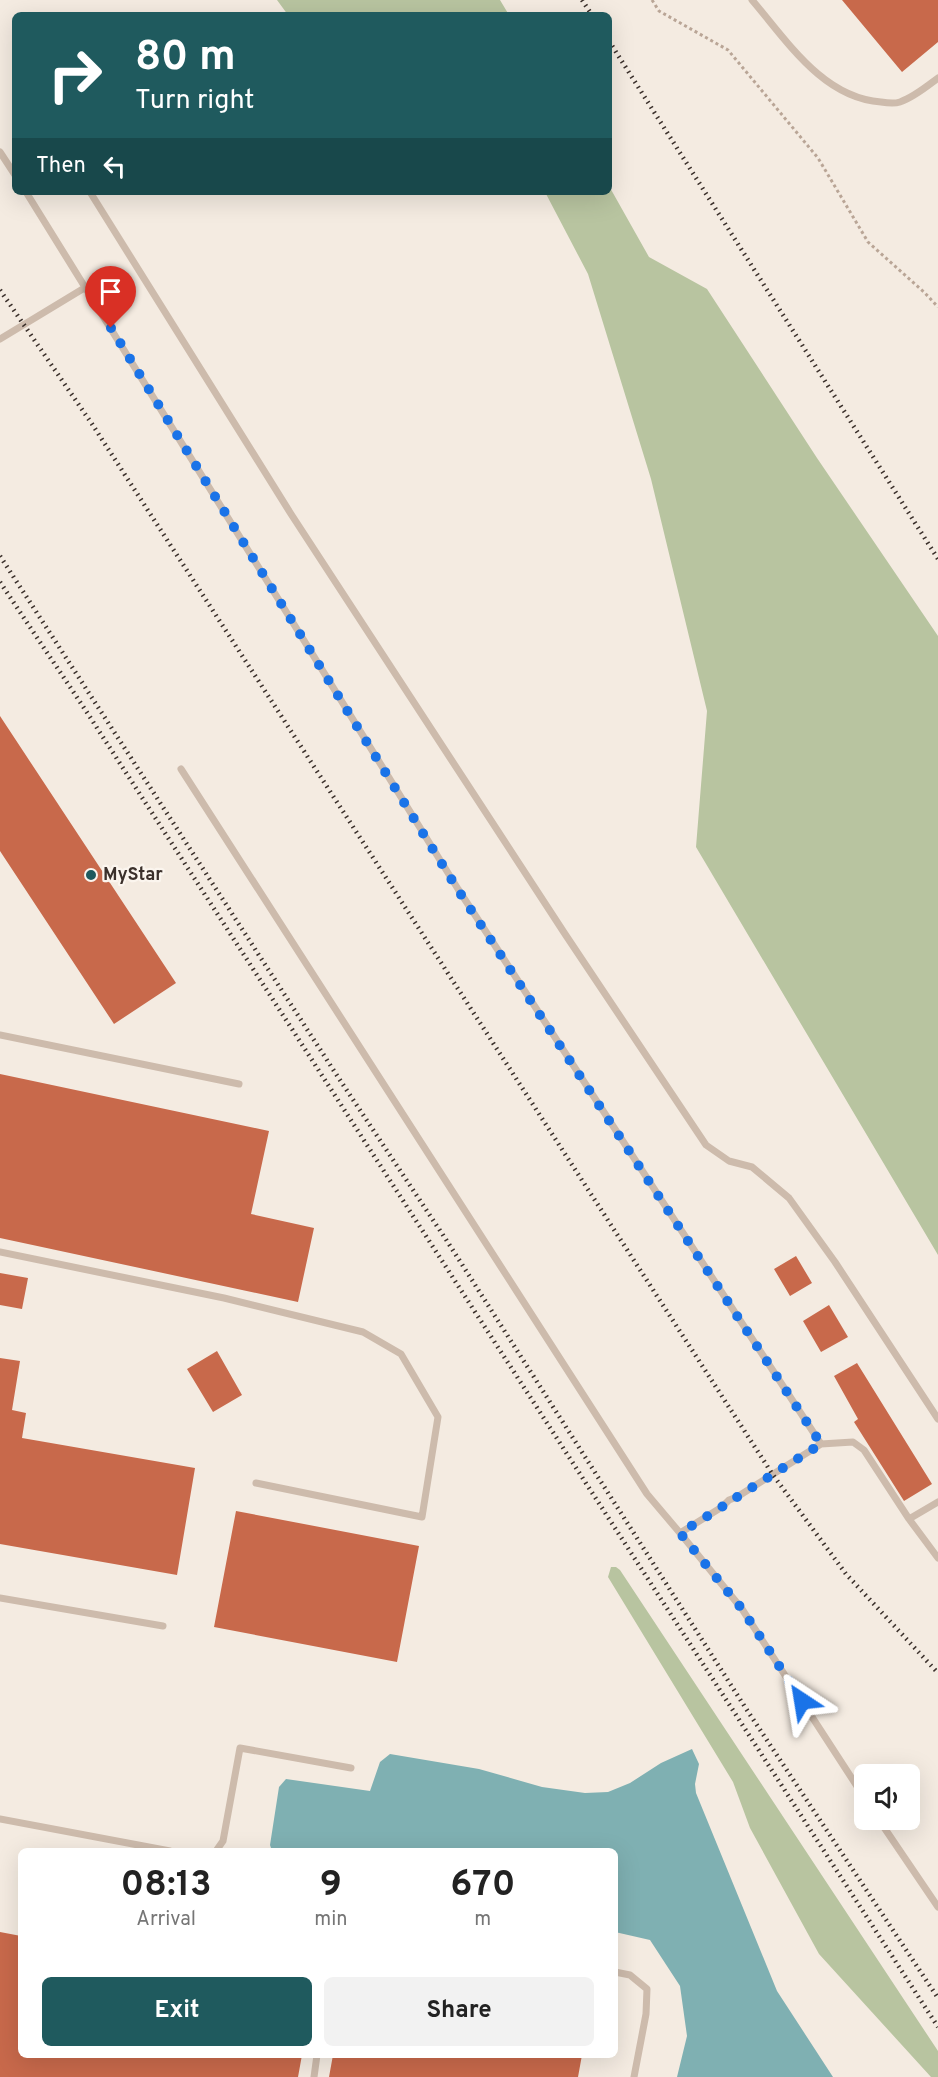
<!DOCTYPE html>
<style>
:root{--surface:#fff;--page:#f2f2f2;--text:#222;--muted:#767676;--accent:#1f5a5e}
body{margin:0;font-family:Overpass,sans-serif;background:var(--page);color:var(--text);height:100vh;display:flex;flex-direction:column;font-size:22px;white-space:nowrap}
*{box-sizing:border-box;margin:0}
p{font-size:20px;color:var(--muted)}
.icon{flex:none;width:33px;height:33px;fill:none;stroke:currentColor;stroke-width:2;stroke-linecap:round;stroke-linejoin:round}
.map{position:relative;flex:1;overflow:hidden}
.panel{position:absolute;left:18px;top:1848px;width:600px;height:210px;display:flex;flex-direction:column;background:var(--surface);border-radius:9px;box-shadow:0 6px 24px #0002}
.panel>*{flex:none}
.top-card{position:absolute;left:12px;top:12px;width:600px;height:183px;border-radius:9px;box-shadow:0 6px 24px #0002;background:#1f5a5e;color:#fff;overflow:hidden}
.buttons{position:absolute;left:854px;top:1764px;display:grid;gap:12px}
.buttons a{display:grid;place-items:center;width:66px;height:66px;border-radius:9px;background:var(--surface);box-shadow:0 6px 24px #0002;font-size:30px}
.pin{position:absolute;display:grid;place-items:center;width:51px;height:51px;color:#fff;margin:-62px -26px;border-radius:50% 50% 50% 0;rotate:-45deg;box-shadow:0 0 6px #0007}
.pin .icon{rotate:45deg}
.me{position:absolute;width:66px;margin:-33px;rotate:327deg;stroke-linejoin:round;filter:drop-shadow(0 0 4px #0008)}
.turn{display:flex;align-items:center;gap:21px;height:126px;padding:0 24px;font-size:27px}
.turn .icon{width:78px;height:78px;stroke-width:2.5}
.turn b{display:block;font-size:42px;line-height:51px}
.then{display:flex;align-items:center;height:57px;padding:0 24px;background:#0003;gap:12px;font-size:22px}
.eta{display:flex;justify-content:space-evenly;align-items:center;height:102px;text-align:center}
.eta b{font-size:36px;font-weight:700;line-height:42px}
.primary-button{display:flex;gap:12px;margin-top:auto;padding:12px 24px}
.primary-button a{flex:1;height:69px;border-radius:9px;background:var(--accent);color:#fff;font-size:24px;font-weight:700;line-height:69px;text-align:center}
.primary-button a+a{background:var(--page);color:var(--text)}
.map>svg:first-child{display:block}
.green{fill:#b8c4a0}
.water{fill:#7fb0b2}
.building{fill:#c8694b}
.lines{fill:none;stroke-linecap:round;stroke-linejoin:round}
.path{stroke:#b9a596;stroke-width:3;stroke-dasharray:3 3;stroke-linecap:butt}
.service{stroke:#cdbbac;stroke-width:7}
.rail{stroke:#3b302b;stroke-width:4.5;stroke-dasharray:1.5 4.5;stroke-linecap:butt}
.route{stroke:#1a73e8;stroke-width:10;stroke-dasharray:0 18}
.poi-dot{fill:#1f5a5e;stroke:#fbf5ee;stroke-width:2}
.labels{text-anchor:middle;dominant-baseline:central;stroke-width:4.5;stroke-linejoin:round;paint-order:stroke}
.poi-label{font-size:18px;font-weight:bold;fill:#3b302b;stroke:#fbf5ee;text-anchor:start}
</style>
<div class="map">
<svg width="938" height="2077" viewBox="0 0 938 2077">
<rect width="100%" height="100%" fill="#f4ebe1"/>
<path class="green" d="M277,0h223l9,15h-221z
M609,186l40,71 58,32 110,169 121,178v619l-242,-408 11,-136 -56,-232 -63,-205 -43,-82h64z
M611,1567h5l4,3 318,481v26h-7l-112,-123 -69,-126 -17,-46 -125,-205z"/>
<path class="water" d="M692,1749l7,15 -4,20 1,9 81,198 56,86h-156l10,-41 -7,-50 -30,-46 -35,-8v-81h-343l-2,-6 9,-58 7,-8 84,12 10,-29 10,-8 89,15 63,18 43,6 23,-1 22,-9 31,-20z"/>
<path class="building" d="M842,0h96v42l-36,30z
M0,716l176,267 -62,41 -114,-173z
M0,1074l269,57 -18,83 63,14 -16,74 -298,-64z
M796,1256l16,27 -22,13 -16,-27z
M0,1273l28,5 -6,31 -22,-4z
M829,1305l19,32 -27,15 -18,-31z
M217,1351l25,44 -29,17 -26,-43z
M0,1358l20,3 -8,49 14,3 -4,25 173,30 -18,107 -177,-31z
M857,1363l75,121 -28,17 -50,-79 4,-3 -24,-43z
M236,1511l183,35 -22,116 -183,-35z
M0,1932l21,4v119h281l-4,22h-298z
M333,2055h249l-4,22h-249z"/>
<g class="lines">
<path class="path" d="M652,0l7,11 69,39 90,108 50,84 56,50 14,15"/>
<path class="service" d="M752,0c35,41 71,98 129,102 6,1 13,2 19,0 14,-5 26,-15 38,-24
M0,152l15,23
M26,192l432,697 363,555 32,-2 11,8 45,69 29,39
M90,192l201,322 274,420 141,211 23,16 23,6 37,31 46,64 103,157
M0,339l86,-52
M181,769l466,725 33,39 42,-26 7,-7 8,-3 84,-53
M0,1035l239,49
M0,1252l224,46 139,34 38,22 37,63 -16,100 -166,-34
M909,1519l29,-17
M680,1533l62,76 122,188
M0,1598l163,28
M0,1819l170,32
M879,1820l59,87
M216,1851l7,-10 17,-93 111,20
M615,1972l15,3 17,14 -1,25 -12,63
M314,2077l3,-22"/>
<path class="rail" d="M582,0l10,15
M609,41l329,518
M0,290l92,134 681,1051 73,99 92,99
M0,556l338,521 109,164 298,466 193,291
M0,582l88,132 850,1313"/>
</g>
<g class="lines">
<path class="route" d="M111,328l347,562 363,554 -84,53 -8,3 -7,7 -42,26 62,76 60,92"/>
</g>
<circle class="poi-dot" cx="91" cy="875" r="6"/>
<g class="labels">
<g class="poi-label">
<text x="103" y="875">MyStar</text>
</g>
</g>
</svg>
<div class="buttons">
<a><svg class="icon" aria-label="sound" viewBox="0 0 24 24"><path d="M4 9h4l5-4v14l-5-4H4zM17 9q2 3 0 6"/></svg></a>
</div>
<div class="pin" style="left:111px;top:328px;background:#d93025"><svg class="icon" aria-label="arrive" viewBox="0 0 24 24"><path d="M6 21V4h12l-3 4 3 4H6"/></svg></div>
<svg class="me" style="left:802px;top:1701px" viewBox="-20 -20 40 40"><path d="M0-17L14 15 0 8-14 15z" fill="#1a73e8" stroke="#fff" stroke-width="4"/></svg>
<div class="top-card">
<div class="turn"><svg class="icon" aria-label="right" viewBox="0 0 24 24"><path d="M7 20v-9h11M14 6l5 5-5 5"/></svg><div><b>80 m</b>Turn right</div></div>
<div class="then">Then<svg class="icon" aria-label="left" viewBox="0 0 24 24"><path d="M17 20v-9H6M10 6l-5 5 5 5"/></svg></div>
</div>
<section class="panel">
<div class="eta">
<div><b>08:13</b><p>Arrival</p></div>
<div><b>9</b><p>min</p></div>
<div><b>670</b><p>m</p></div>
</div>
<div class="primary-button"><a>Exit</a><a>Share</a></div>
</section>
</div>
